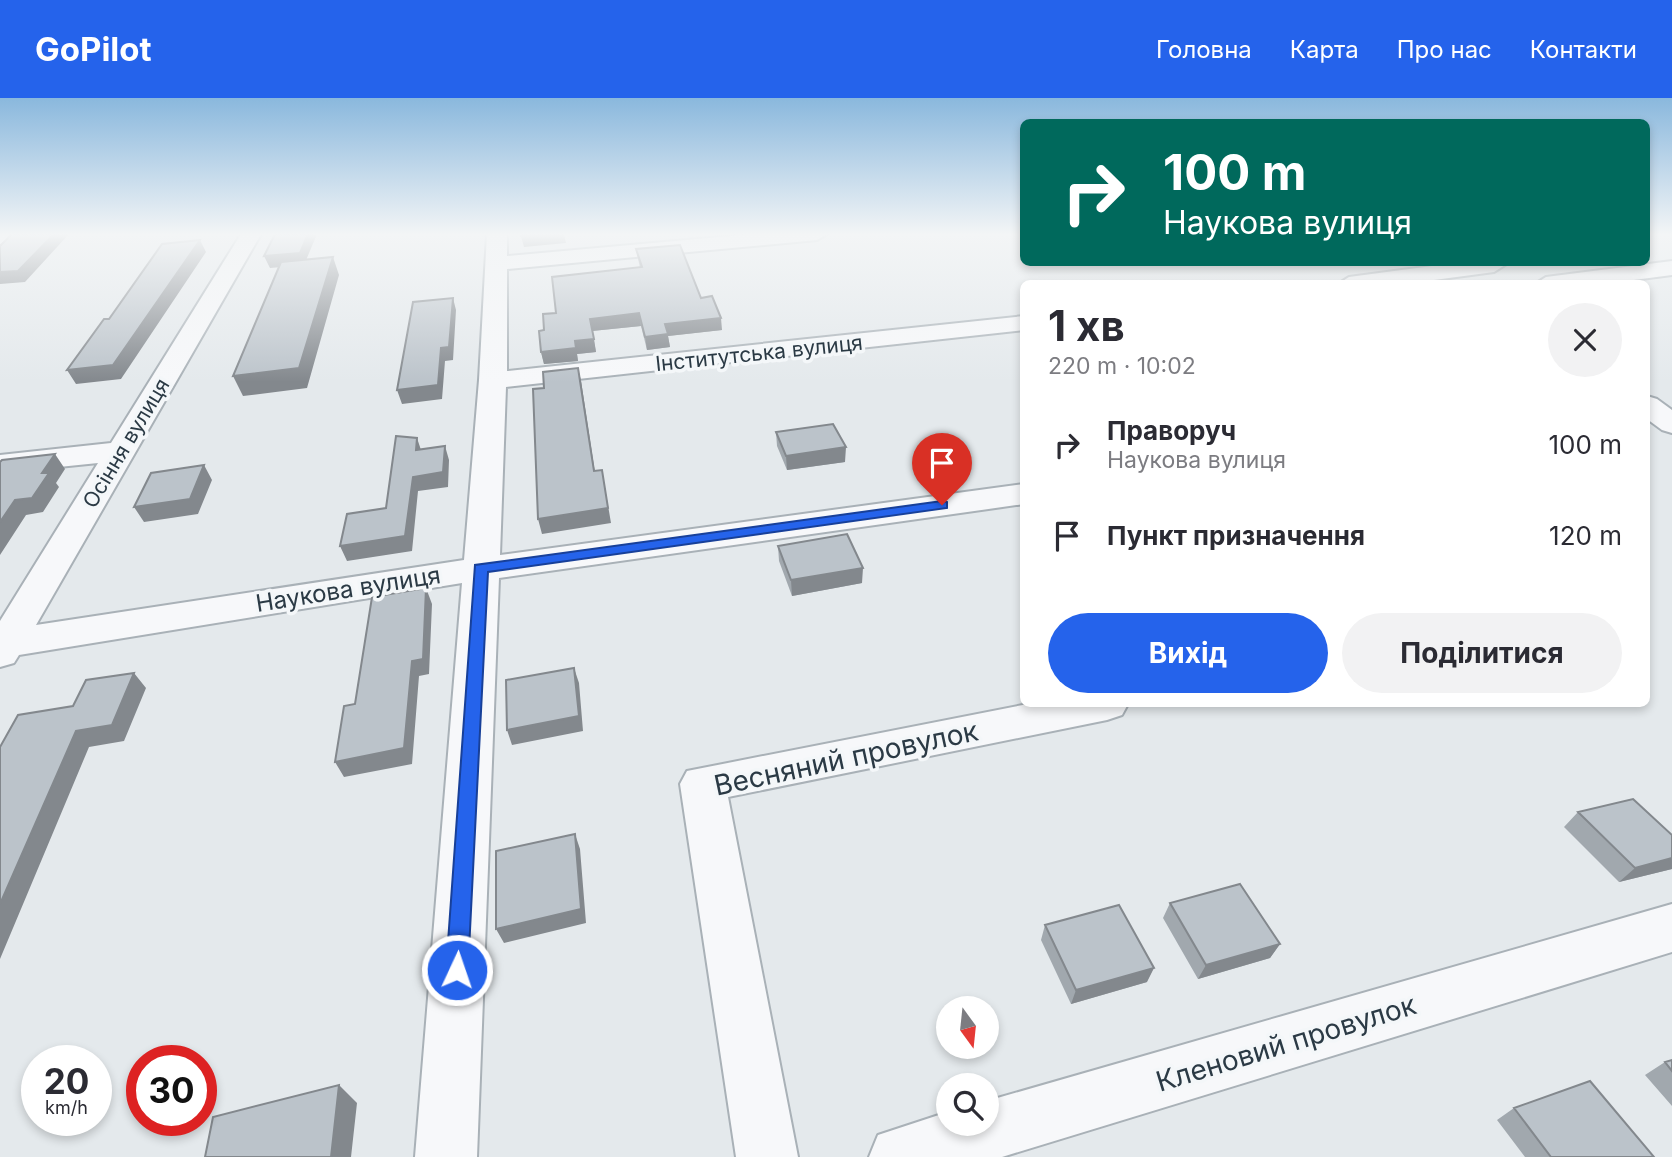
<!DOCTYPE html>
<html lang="uk">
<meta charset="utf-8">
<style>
:root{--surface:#fff;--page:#f2f2f3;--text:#2b2b33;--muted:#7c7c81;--accent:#2563eb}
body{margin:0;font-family:Inter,sans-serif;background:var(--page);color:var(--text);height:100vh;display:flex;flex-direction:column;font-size:26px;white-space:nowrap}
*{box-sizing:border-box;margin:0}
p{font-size:23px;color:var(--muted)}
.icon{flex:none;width:38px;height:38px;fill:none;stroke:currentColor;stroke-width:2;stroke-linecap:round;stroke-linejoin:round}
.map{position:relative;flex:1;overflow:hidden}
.panel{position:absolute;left:1020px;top:182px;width:630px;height:427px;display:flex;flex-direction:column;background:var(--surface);border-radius:10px;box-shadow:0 4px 10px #0003}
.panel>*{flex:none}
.hud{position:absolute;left:1020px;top:21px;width:630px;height:147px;border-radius:10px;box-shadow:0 4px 10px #0003;background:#00695c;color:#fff;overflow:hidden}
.needle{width:46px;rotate:165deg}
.tools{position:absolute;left:936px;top:898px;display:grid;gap:14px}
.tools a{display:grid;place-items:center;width:63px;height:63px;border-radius:50%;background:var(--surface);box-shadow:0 4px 10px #0003;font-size:35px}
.speed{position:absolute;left:21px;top:947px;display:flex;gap:14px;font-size:35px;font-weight:700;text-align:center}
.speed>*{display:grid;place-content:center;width:91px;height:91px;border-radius:50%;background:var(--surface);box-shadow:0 4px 10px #0003;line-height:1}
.speed small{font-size:18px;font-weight:400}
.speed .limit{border:10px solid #d22;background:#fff;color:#111}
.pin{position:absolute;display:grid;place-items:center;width:60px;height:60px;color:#fff;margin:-72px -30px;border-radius:50% 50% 50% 0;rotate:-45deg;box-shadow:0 0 7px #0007}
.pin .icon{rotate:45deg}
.me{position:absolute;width:77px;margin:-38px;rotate:3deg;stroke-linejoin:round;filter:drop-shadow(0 0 5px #0008)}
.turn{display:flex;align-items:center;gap:24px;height:147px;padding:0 28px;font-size:32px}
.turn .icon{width:91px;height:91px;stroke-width:2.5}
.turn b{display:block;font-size:49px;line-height:60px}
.round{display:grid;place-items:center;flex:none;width:74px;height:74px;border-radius:37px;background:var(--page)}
.headline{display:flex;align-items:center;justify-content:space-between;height:119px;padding:0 28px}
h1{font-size:42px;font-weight:700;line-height:52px}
.cta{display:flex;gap:14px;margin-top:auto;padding:14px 28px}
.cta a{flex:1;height:80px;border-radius:42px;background:var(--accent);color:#fff;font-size:28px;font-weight:700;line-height:80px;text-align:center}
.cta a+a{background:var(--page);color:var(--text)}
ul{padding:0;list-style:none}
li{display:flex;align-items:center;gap:21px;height:91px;padding:0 28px}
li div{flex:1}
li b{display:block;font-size:26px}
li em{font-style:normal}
header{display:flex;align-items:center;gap:42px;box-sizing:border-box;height:98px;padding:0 35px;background:var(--accent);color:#fff}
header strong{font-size:33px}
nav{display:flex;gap:38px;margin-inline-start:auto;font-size:24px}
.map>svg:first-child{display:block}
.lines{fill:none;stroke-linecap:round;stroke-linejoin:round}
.minor-casing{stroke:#a9b1b7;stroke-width:4}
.minor{fill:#f7f8fa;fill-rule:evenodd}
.wall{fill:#a1a8ae}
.shaded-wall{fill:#83888d}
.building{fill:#bbc3ca;stroke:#83888d;stroke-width:2}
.route{fill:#2563eb;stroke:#184099;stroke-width:2}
.labels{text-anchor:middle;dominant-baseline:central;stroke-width:7;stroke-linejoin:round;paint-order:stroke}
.far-street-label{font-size:21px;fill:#2b3a45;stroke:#f4f7f9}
.street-label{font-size:24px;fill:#2b3a45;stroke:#f4f7f9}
.near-street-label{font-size:28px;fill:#2b3a45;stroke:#f4f7f9}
</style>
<header>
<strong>GoPilot</strong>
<nav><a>Головна</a><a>Карта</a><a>Про нас</a><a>Контакти</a></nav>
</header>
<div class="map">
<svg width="1672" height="1059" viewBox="0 0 1672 1059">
<rect width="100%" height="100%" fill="#e4e9ec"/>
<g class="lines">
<defs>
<path id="minor" d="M0,136h15l-8,8 -7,2z
M241,136h20l-225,391 428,-65 15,-180 8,-146h20v22l246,-22h74l-10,6 -310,29v102l517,-55v14l-518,57 -6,168 524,-71v20l-525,74 -22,579h-62l47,-574 -443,72 -5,8 -14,4v-46l98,-158 -98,10v-18l111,-12z
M1672,163v14l-69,9h-68l11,-7z
M1462,164l43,3 -11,7 -90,12h-66l11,-7z
M1647,298l10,3 15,11v23l-10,-3 -15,-11z
M1028,606h100l-6,11 -15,5 -379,77 70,360h-62l-56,-373 7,-13z
M1672,806v48l-670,205h-133l9,-22 70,-23v12h39v-23z"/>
</defs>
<use href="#minor" class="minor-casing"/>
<use href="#minor" class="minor"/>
</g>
<path class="wall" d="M636,151l65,49 21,32 -54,6 2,11 -23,3 -6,-24 -49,5 4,21 -19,2 1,7 -34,3 -3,-12 3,-22 12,-17 84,-45z
M776,334l69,30 -58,8 -10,-24z
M778,448l84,37 -70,13 -13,-35z
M1578,714l94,23v34l-53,13 -55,-55z
M1170,805l110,41 -10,14 -72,21 -35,-61z
M1045,827l102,57 -76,22 -30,-64z
M1672,962v46l-27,-31 20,-13z
M1514,1010l140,49h-129l-28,-37z"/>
<path class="shaded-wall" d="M54,136h15l-44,48 -25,2v-12z
M308,136h9l-13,31 -34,3 -6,-12z
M543,136h21l2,9 -42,4 -3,-11z
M200,142l6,12 -85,127 -45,5 -9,-14z
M333,159l6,18 -32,113 -64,8 -10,-20z
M453,200l3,12 -3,50 -8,1 -3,38 -40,5 -5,-14 44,-42z
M639,215l2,13 -49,5 -2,-12z
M721,220l1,12 -54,6 2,11 -23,3 -2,-13 20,-13z
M594,241l2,13 -19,2 1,7 -34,3 -3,-12 34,-11z
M578,270l3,13 16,105 -3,-15z
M417,340l5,15 -6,-3z
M445,348l4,14 -1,27 -30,4 -6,60 -65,10 -7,-15 65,-10 8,-59z
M846,349l-1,15 -58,8 -1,-14z
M55,356l10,15 -9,14 3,4 -16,25 -17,3 -26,40v-33l15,-22 27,-27z
M204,367l8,15 -14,34 -54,8 -10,-15z
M602,372l9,53 -69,11 -4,-15z
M863,470l-1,15 -70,13 -1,-16z
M426,490l6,16 -3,70 -10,2 -7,88 -68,13 -9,-15 77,-101z
M574,570l5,15 4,48 -71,14 -5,-15z
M134,575l12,15 -22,53 -35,6 -89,212v-55l76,-173z
M575,736l5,15 6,74 -82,20 -8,-14z
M1672,760v11l-53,13 16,-14z
M1280,846l-10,14 -72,21 8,-14z
M1154,870l-7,14 -76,22 5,-14z
M339,987l18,18 -6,54h-20z"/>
<path class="building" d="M12,136h42l-36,37 -18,1v-26z
M275,136h33l-8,19 -36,3z
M521,136h22l-22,2z
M200,142l-87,125 -46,5 37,-51h5l53,-75z
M680,147l21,53 11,-2 9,22 -56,6 3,10 -23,3 -6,-24 -49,6 4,20 -19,2 1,7 -35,4 -2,-21 5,-1 -1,-16 13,-1 -4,-36 90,-10 -6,-18z
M333,159l-34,111 -66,8 48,-114z
M453,200l-4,49 -8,1 -3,37 -41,5 16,-88z
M578,270l16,103 8,-1 6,38 -70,11 -5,-130 11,-1 -1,-16z
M833,326l13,23 -60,9 -10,-24z
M396,338l21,2 -1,12 29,-4 -2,26 -30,5 -8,59 -65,10 7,-32 39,-6z
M55,356l-13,19h7l-17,25 -17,2 -15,22v-60l2,-2z
M204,367l-14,34 -56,8 17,-34z
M847,436l16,34 -72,12 -13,-34z
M426,490l-3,71 -11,2 -8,87 -69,14 9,-56 11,-2 17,-107z
M574,570l5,48 -72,14 -1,-50z
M134,575l-22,52 -36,6 -76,173v-157l18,-32 55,-9 13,-26z
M1633,701l39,36v23l-37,10 -57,-56z
M575,736l6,75 -85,20v-78z
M1240,786l40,60 -74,21 -36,-62z
M1119,807l35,63 -78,22 -31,-65z
M1672,962v11l-7,-9z
M1590,983l64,76h-103l-37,-49z
M339,987l-8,72h-126l8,-40z"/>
<linearGradient id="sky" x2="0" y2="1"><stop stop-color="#8ab8dd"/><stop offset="0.48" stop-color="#f3f5f6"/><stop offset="1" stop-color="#f3f5f6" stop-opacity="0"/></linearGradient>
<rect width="1672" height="284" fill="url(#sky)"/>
<path class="route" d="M942,403l5,1v6l-459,64 -20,398 -3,7 -8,4 -8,-4 -3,-7 29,-405z"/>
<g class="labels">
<g class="far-street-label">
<text transform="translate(759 255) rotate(-6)">Інститутська вулиця</text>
<text transform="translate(126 345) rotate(-59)">Осіння вулиця</text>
</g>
<g class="street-label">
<text transform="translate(348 491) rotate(-9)">Наукова вулиця</text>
</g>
<g class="near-street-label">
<text transform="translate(846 660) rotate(-12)">Весняний провулок</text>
<text transform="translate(1286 945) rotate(-17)">Кленовий провулок</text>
</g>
</g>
</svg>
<div class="tools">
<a><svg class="needle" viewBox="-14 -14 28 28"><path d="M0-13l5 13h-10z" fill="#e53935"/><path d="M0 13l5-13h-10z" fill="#7c7c81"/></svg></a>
<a><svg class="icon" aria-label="search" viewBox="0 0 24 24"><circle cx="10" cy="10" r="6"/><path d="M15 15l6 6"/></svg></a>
</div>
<div class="speed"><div>20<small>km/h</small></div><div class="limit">30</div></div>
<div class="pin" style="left:942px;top:407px;background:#d93025"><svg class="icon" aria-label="arrive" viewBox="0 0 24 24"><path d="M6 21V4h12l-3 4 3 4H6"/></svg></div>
<svg class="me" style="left:457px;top:872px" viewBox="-20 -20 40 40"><circle r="17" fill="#2563eb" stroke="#fff" stroke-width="3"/><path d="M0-11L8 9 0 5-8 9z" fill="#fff"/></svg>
<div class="hud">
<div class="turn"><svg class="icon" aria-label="right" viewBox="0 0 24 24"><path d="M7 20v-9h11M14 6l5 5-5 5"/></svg><div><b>100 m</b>Наукова вулиця</div></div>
</div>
<section class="panel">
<div class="headline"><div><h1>1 хв</h1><p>220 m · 10:02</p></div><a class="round"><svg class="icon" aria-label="close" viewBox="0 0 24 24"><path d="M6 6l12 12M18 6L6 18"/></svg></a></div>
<ul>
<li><svg class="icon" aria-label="right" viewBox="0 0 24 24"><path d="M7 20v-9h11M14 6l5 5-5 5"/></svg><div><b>Праворуч</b><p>Наукова вулиця</p></div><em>100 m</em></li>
<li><svg class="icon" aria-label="arrive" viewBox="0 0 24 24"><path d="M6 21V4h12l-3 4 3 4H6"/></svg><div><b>Пункт призначення</b></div><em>120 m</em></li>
</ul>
<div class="cta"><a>Вихід</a><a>Поділитися</a></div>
</section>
</div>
